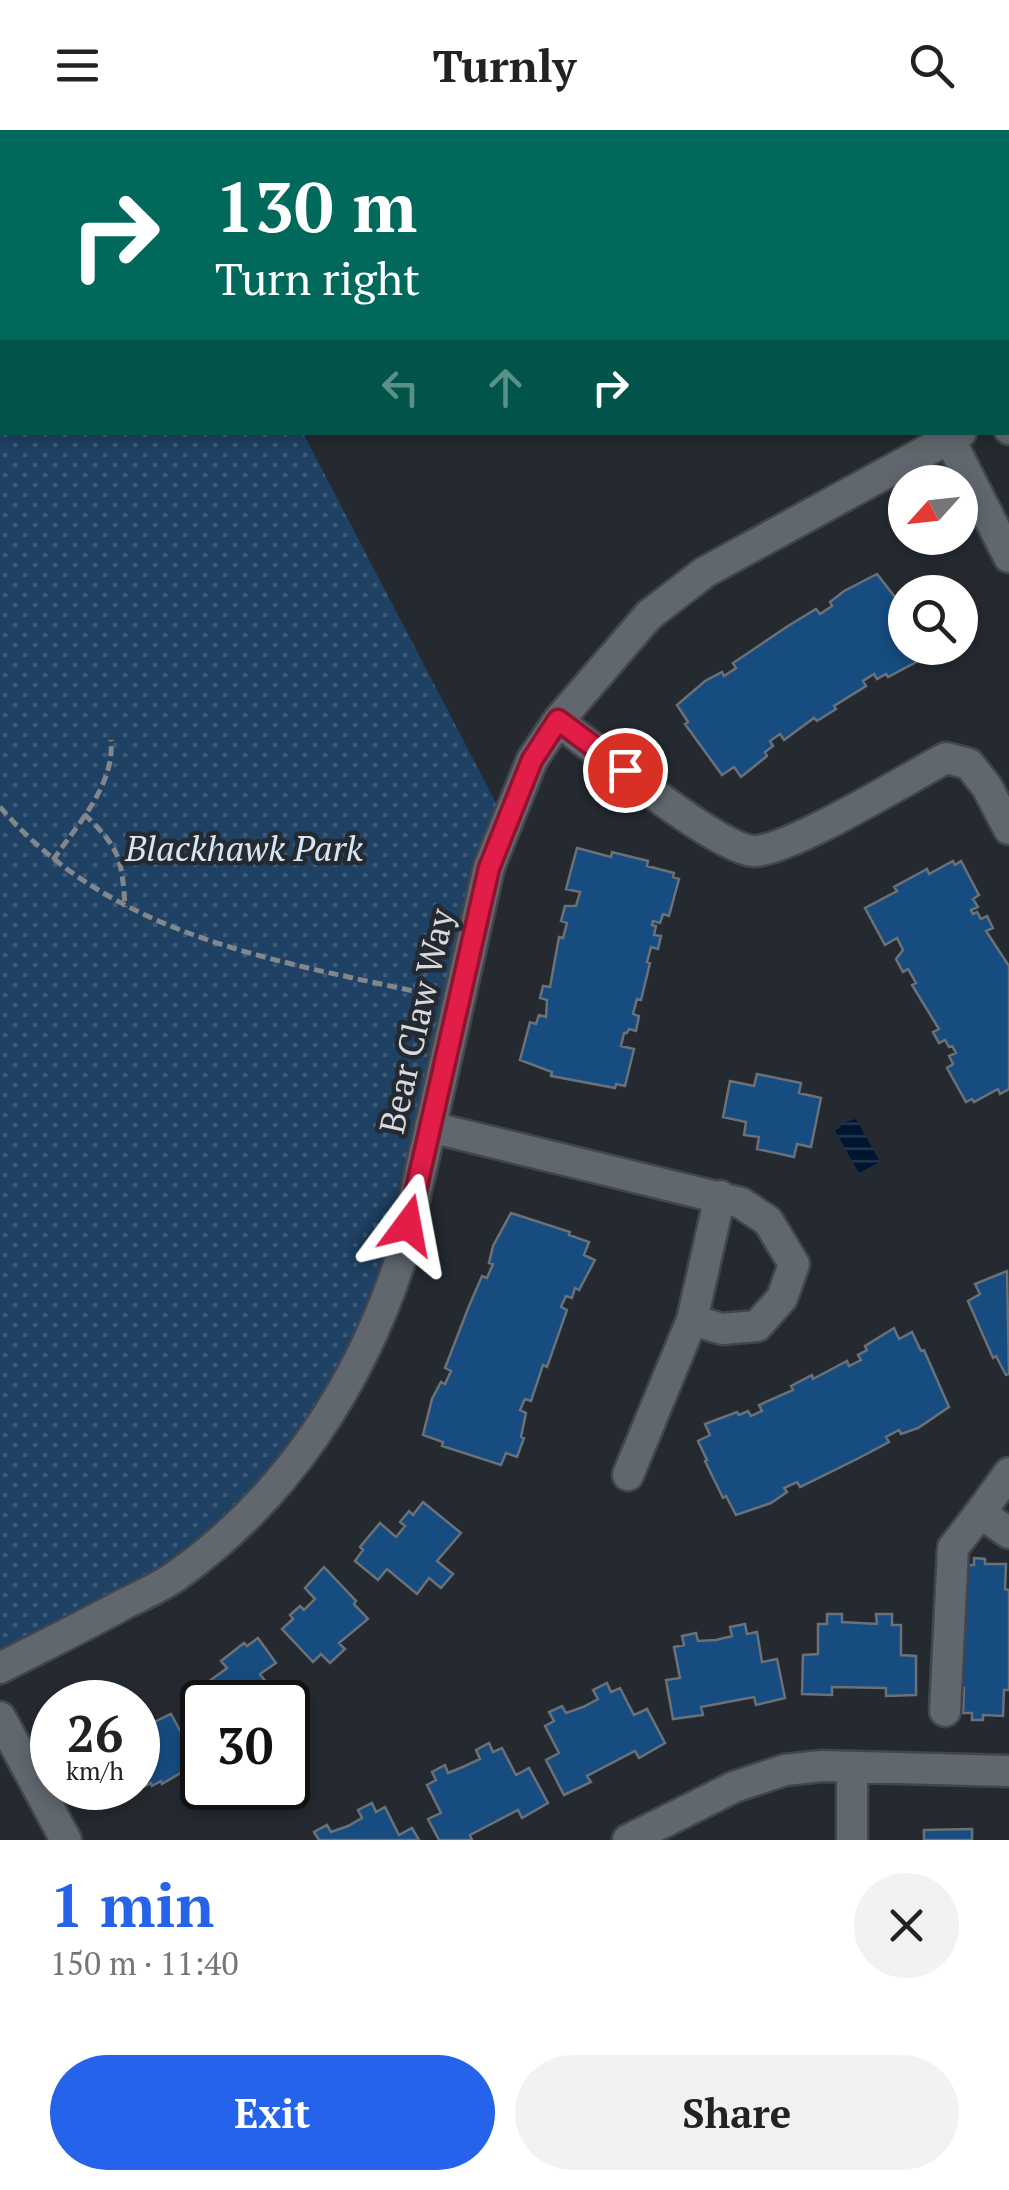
<!DOCTYPE html>
<html lang="en">
<head>
<meta charset="utf-8">
<style>
	body { margin:0; font-family:"PT Serif",serif; background:#f2f2f2; color:#222; height:100vh; display:flex; flex-direction:column; font-size:38px; white-space:nowrap }
	* { box-sizing:border-box; margin:0 }
	p { font-size:32px; color:#767676 }
	.icon { flex:none; width:55px; height:55px; fill:none; stroke:currentColor; stroke-width:2; stroke-linecap:round; stroke-linejoin:round }
	.map { position:relative; height:1710px; overflow:hidden }
	.details { display:flex; flex-direction:column; background:#fff; flex:1 }
	.details>* { flex:none }
	.top-card { position:absolute; left:0px; top:0px; width:1010px; height:305px; box-shadow:0 5px 15px #0003; background:#00695c; color:#fff; overflow:hidden }
	.needle { width:65px; rotate:243deg }
	.controls { position:absolute; left:888px; top:335px; display:grid; gap:20px }
	.controls a { display:grid; place-items:center; width:90px; height:90px; border-radius:50%; background:#fff; box-shadow:0 5px 15px #0003; font-size:50px }
	.speed { position:absolute; left:30px; top:1550px; display:flex; gap:20px; font-size:50px; font-weight:700; text-align:center }
	.speed>* { display:grid; place-content:center; width:130px; height:130px; border-radius:50%; background:#fff; box-shadow:0 5px 15px #0003; line-height:1 }
	.speed small { font-size:25px; font-weight:400 }
	.speed .limit { border:5px solid #111; border-radius:15px; background:#fff; color:#111 }
	.pin { position:absolute; display:grid; place-items:center; width:85px; height:85px; color:#fff; margin:-42px; border:5px solid #fff; border-radius:50%; box-shadow:0 2px 10px #0007 }
	.me { position:absolute; width:110px; margin:-55px; rotate:13deg; stroke-linejoin:round; filter:drop-shadow(0 0 8px #0008) }
	.turn { display:flex; align-items:center; gap:35px; height:210px; padding:0 50px; font-size:45px }
	.turn .icon { width:130px; height:130px; stroke-width:2.5 }
	.turn b { display:block; font-size:70px; line-height:85px }
	.lanes { display:flex; align-items:center; height:95px; padding:0 50px; background:#0003; justify-content:center; gap:50px; direction:ltr }
	.lanes .off { opacity:.35 }
	.round { display:grid; place-items:center; flex:none; width:105px; height:105px; border-radius:52px; background:#f2f2f2 }
	.headline { display:flex; align-items:center; justify-content:space-between; height:170px; padding:0 50px }
	h1 { font-size:60px; font-weight:700; line-height:75px; color:#2563eb }
	.primary-button { display:flex; gap:20px; margin-top:auto; padding:20px 50px }
	.primary-button a { flex:1; height:115px; border-radius:60px; background:#2563eb; color:#fff; font-size:40px; font-weight:700; line-height:115px; text-align:center }
	.primary-button a+a { background:#f2f2f2; color:#222 }
	header { display:flex; justify-content:space-between; align-items:center; height:130px; padding:0 50px; background:#fff; font-size:45px; font-weight:700 }
	.map>svg:first-child { display:block }
	.park { fill:url(#park-dots) }
	.water { fill:url(#water-rules) }
	.building { fill:#174c80; stroke:#6a7178; stroke-width:2.5 }
	.lines { fill:none; stroke-linecap:round; stroke-linejoin:round }
	.minor-casing { stroke:#42464b; stroke-width:35 }
	.path { stroke:#82878c; stroke-width:5; stroke-dasharray:10 5; stroke-linecap:butt }
	.minor { stroke:#60676e; stroke-width:30 }
	.route-casing { stroke:#92132f; stroke-width:25 }
	.route { stroke:#e11d48; stroke-width:18 }
	.labels { text-anchor:middle; dominant-baseline:central; stroke-width:9; stroke-linejoin:round; paint-order:stroke }
	.park-label { font-size:35px; font-style:italic; fill:#d7e5f5; stroke:#242a30 }
	.street-label { font-size:35px; fill:#d6dade; stroke:#242a30 }
</style>
</head>
<body>
<header><svg class="icon" aria-label="menu" viewBox="0 0 24 24"><path d="M4 6h16M4 12h16M4 18h16"/></svg>Turnly<svg class="icon" aria-label="search" viewBox="0 0 24 24"><circle cx="10" cy="10" r="6"/><path d="M15 15l6 6"/></svg></header>
<div class="map">
<svg width="1009" height="1710" viewBox="0 0 1009 1710">
	<defs>
		<pattern id="park-dots" width="8" height="8" patternUnits="userSpaceOnUse" patternTransform="scale(2.5)"><rect width="8" height="8" fill="#1f4164"/><path d="M2 2h.1M6 6h.1" fill="none" stroke="#3f5c7a" stroke-width="1.8" stroke-linecap="round"/></pattern>
		<pattern id="water-rules" width="6" height="5" patternUnits="userSpaceOnUse" patternTransform="scale(2.5)"><rect width="6" height="5" fill="#001530"/><path d="M0 2.5h6" fill="none" stroke="#24364e"/></pattern>
	</defs>
	<rect width="100%" height="100%" fill="#242a30"/>
	<path class="park" d="M0 0 114 2H2V302L303 303 507 694 384 1181 258 1378 0 1538Z"/>
	<path class="water" d="M856 989 880 1032 859 1043 835 1001 841 997 840 994Z"/>
	<path class="building" d="M877 444 905 480V518H918L911 522 918 531 888 547 886 544 877 549 874 544 863 551 866 556 834 576 836 579 817 591 814 588 784 610 780 604 770 611 773 616 765 622 767 626 741 647 734 637 722 645 685 594 688 592 677 575 705 551 722 542 724 546 736 538 733 533 788 496 816 479 820 484 832 476 830 472 844 461Z
		M577 718 611 727 612 722 648 731 647 736 674 743 673 747 679 749 669 786 663 784 660 793 653 791 652 795 656 796 654 805 661 806 658 819 651 817 647 832 650 833 641 870 637 869 633 884 639 886 636 901 629 899 627 903H624L621 916 634 919 625 956 616 954 615 958 551 946 552 942 520 930 530 892 536 894 539 885 546 887 547 870 540 868 543 856 550 857 559 807 563 808 567 793 561 791 565 776H576L580 762 566 759Z
		M953 731 955 735 961 731 979 765 973 769 978 777 971 780 973 784 977 782 981 789 987 786 993 798 986 801 1009 836V959L1000 964 998 959 974 972 972 969 966 972 947 938 953 934 949 926 956 923 952 916 949 917 945 910 939 913 933 902 939 899 912 855 916 853 908 839 903 842 896 829 903 820 897 808 885 815 865 778 897 761 894 757 927 739 929 744Z
		M757 944 801 953 799 963 821 968 811 1017 797 1014 794 1027 757 1019 759 1007 744 1005 746 992 723 987 730 951 754 956Z
		M511 1083 570 1102 569 1105 589 1112 584 1125 595 1130 579 1160 575 1158 572 1168 566 1166 561 1177 567 1180 547 1237 543 1235 531 1271 525 1269 520 1280 526 1283 521 1307 524 1308 517 1327 506 1323 501 1335 442 1316 443 1312 423 1305 432 1269 441 1252 445 1254 451 1241 445 1238 469 1176 482 1146 487 1148 493 1134 489 1133 493 1116Z
		M1007 1141 1009 1244 1006 1245 996 1226 993 1228 968 1171 980 1164 975 1154Z
		M894 1198 899 1209 912 1202 921 1221 924 1220 949 1277 918 1298 901 1304 899 1300 886 1307 889 1312 859 1328 800 1357 797 1352 784 1358 787 1362 771 1373 736 1385 726 1366 723 1368 705 1331 707 1330 698 1311 710 1305 705 1294 737 1282 739 1285 748 1281 751 1286 762 1281 759 1275 793 1260 791 1256 812 1245 813 1249 847 1231 849 1236 861 1230 858 1225 867 1220 865 1216Z
		M423 1372 461 1403 437 1431 453 1444 441 1458 429 1448 417 1464 387 1439 378 1450 355 1431 363 1420 360 1417 380 1393 396 1407 405 1396 400 1392 409 1381 413 1385Z
		M974 1428 985 1429V1434H1006L1005 1459 1009 1460V1560H1004L1003 1586 983 1585V1590H972V1583H963L964 1558H959L967 1435H974Z
		M324 1437 356 1471 354 1474 368 1489 339 1513 345 1519 330 1533 321 1524 313 1532 282 1499 293 1489 290 1485 300 1476 304 1480 315 1469 305 1458Z
		M827 1484H842V1492L877 1494 876 1484H892V1495H901V1525L916 1526V1565L886 1566V1558L832 1557V1565L802 1564 803 1525 818 1524V1494H827Z
		M745 1494 747 1504 757 1502 762 1532 777 1529 785 1568 756 1575 754 1567 701 1577 703 1585 673 1589 666 1550 680 1548 674 1517 684 1515 682 1506 696 1503 698 1511 716 1510 732 1506 730 1497Z
		M258 1508 276 1533 260 1544 277 1567 274 1572H202V1589L189 1566 227 1538 221 1531 244 1513 247 1516Z
		M607 1553 611 1562 620 1558 634 1585 647 1579 665 1613 639 1628 635 1621 587 1646 591 1652 564 1665 546 1630 559 1623 545 1596 554 1591 549 1582 562 1576 566 1583 583 1577 598 1569 593 1560Z
		M171 1584 188 1615 185 1616 194 1635 162 1654 161 1651 152 1656 151 1653 130 1663 128 1658H138V1600Z
		M489 1613 493 1622 502 1618 516 1645 529 1638 548 1673 522 1688 518 1680 470 1705 472 1710H439L428 1689 441 1683 427 1655 436 1650 432 1642 445 1635 448 1643 465 1636 480 1629 476 1620Z
		M372 1673 376 1682 385 1677 399 1705 412 1698 419 1710H319L314 1702 327 1695 331 1702 348 1696 362 1688 358 1680Z
		M972 1699V1710H924V1700Z"/>
	<g class="lines">
		<g class="minor-casing">
			<path id="minor" d="M788 0 789 2
				M843 0 844 2
				M1008 296 1009 299
				M946 302 1009 427
				M558 591C593 617 718 720 754 721 790 721 908 648 946 628L969 634 987 657 1009 699
				M430 997 741 1073 768 1091 794 1134 782 1168 757 1196 722 1199 692 1190 628 1345
				M692 1190 720 1066
				M1009 1343 980 1383 1009 1403
				M0 1538C41 1517 82 1497 122 1475 140 1466 160 1457 176 1446 286 1368 360 1255 401 1128L489 737 532 630 558 591 649 485 705 442 961 302
				M945 1581 953 1418 980 1383
				M0 1587 66 1710
				M628 1710 734 1657 785 1640 822 1636 1009 1641
				M852 1710V1638"/>
		</g>
		<path class="path" d="M0 677C112 807 273 830 432 865
			M84 684C120 718 122 729 125 777
			M53 730C77 695 115 655 111 610"/>
		<use href="#minor" class="minor"/>
	</g>
	<g class="lines">
		<g class="route-casing">
			<path id="route" d="M408 1095 489 738 532 630 558 590 625 640"/>
		</g>
		<use href="#route" class="route"/>
	</g>
	<g class="labels">
		<g class="park-label">
			<text x="244" y="718">Blackhawk Park</text>
		</g>
		<g class="street-label">
			<text transform="translate(416 891) rotate(-77)">Bear Claw Way</text>
		</g>
	</g>
</svg>
<div class="controls">
<a><svg class="needle" viewBox="-14 -14 28 28"><path d="M0-13l5 13h-10z" fill="#e53935"/><path d="M0 13l5-13h-10z" fill="#767676"/></svg></a>
<a><svg class="icon" aria-label="search" viewBox="0 0 24 24"><circle cx="10" cy="10" r="6"/><path d="M15 15l6 6"/></svg></a>
</div>
<div class="speed"><div>26<small>km/h</small></div><div class="limit">30</div></div>
<div class="pin" style="left:625px;top:640px;background:#d93025"><svg class="icon" aria-label="arrive" viewBox="0 0 24 24"><path d="M6 21V4h12l-3 4 3 4H6"/></svg></div>
<svg class="me" style="left:408px;top:1095px" viewBox="-20 -20 40 40"><path d="M0-17L14 15 0 8-14 15z" fill="#e11d48" stroke="#fff" stroke-width="4"/></svg>
<div class="top-card">
<div class="turn"><svg class="icon" aria-label="right" viewBox="0 0 24 24"><path d="M7 20v-9h11M14 6l5 5-5 5"/></svg><div><b>130 m</b>Turn right</div></div>
<div class="lanes"><svg class="icon off" aria-label="left" viewBox="0 0 24 24"><path d="M17 20v-9H6M10 6l-5 5 5 5"/></svg><svg class="icon off" aria-label="ahead" viewBox="0 0 24 24"><path d="M12 20V5M6 11l6-6 6 6"/></svg><svg class="icon" aria-label="right" viewBox="0 0 24 24"><path d="M7 20v-9h11M14 6l5 5-5 5"/></svg></div>
</div>
</div>
<section class="details">
<div class="headline"><div><h1>1 min</h1><p>150 m · 11:40</p></div><a class="round"><svg class="icon" aria-label="close" viewBox="0 0 24 24"><path d="M6 6l12 12M18 6L6 18"/></svg></a></div>
<div class="primary-button"><a>Exit</a><a>Share</a></div>
</section>
</body>
</html>
